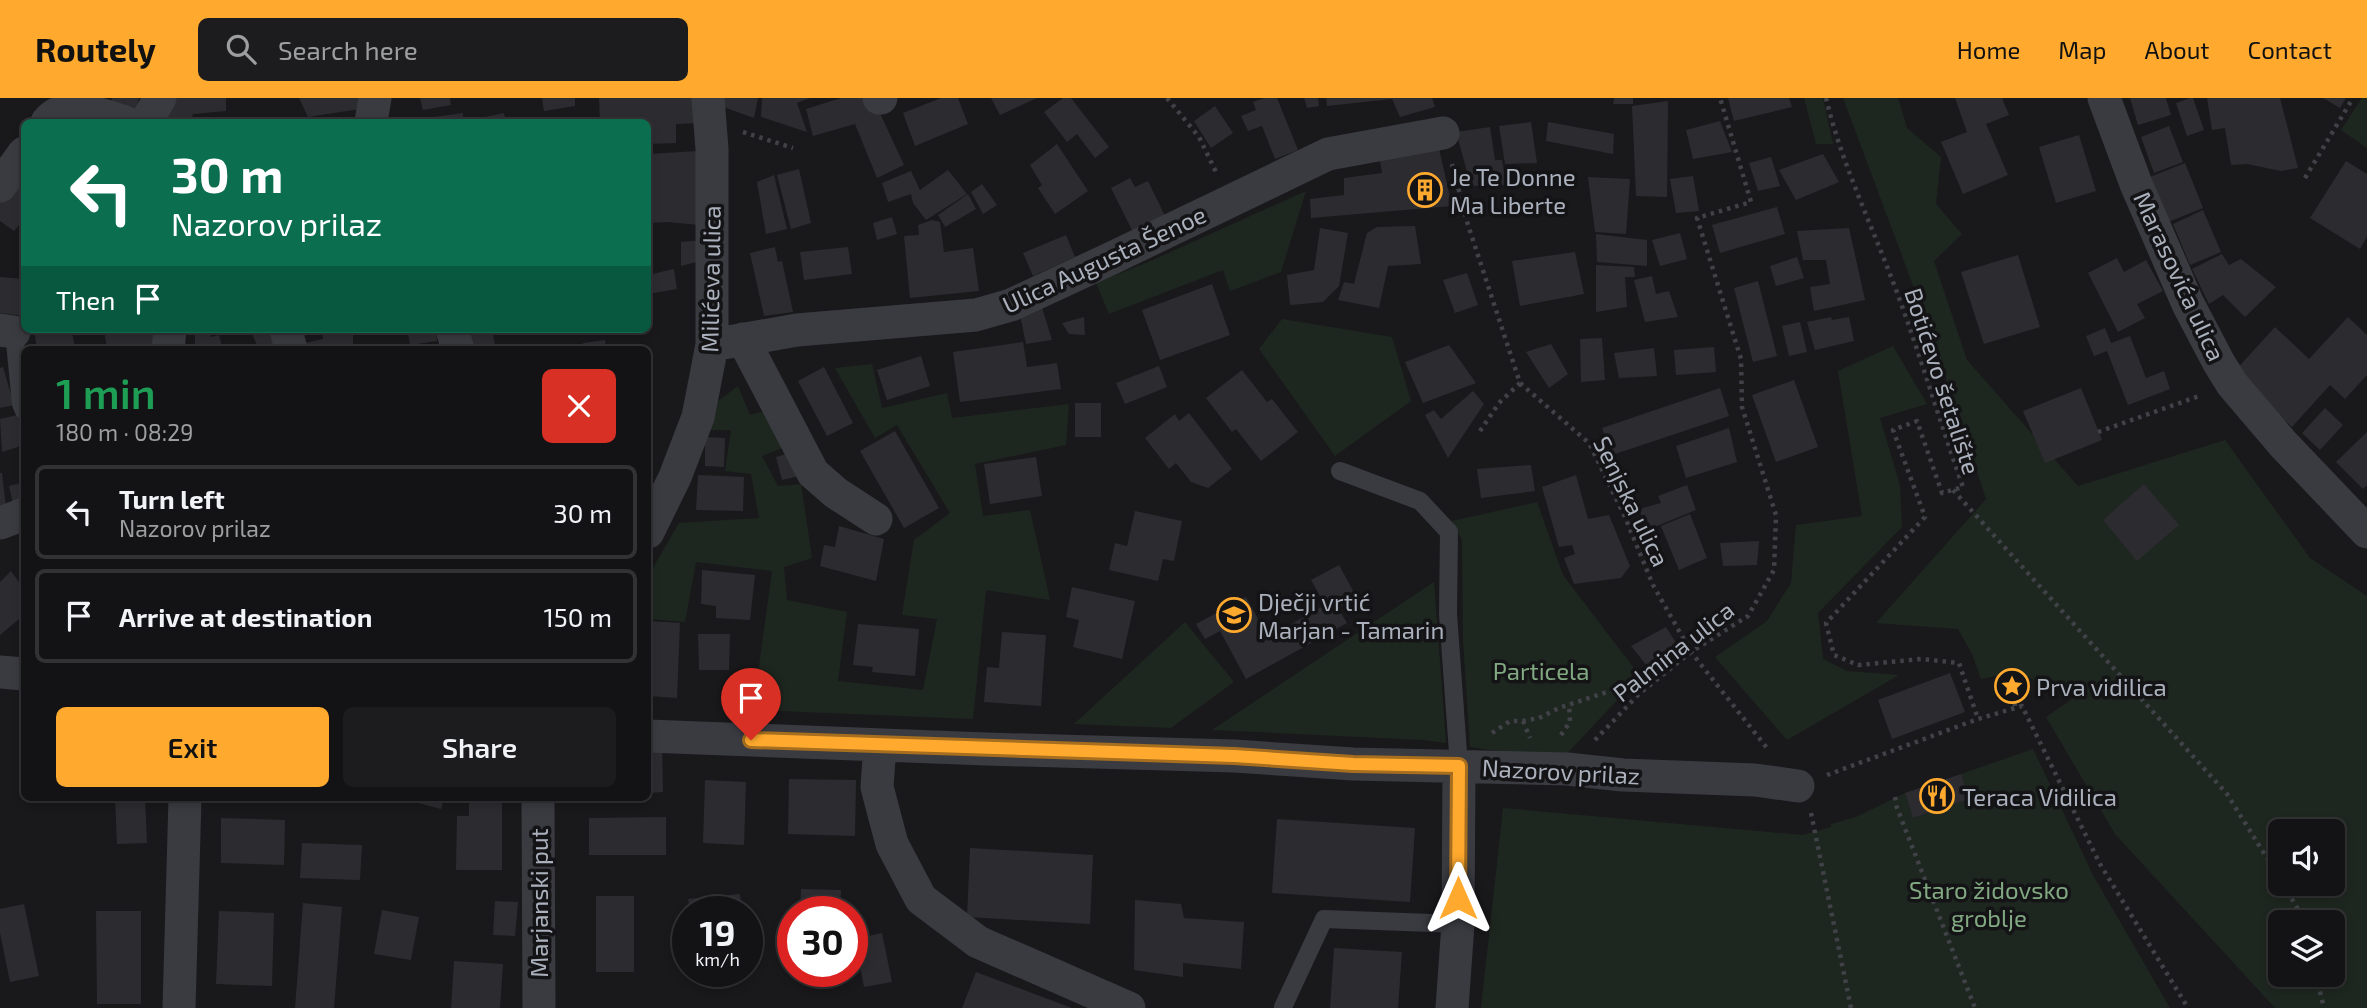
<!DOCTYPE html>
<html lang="en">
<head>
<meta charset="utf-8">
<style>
	body { margin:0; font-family:"Exo 2",sans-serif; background:#1c1c1e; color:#f1f3f6; height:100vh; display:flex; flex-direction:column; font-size:26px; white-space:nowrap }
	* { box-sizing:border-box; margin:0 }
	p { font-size:23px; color:#9d9ea0 }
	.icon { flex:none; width:38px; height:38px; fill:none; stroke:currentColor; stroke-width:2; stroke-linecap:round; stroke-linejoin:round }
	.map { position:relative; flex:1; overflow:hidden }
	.sheet { position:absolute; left:21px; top:248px; width:630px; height:455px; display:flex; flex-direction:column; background:#131315; border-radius:10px; box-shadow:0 4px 10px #0003,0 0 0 2px #323234 }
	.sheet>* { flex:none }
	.banner { position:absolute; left:21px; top:21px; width:630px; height:214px; border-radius:10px; box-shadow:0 4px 10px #0003,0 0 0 2px #323234; background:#0b6e4f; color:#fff; overflow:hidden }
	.tools { position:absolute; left:2268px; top:721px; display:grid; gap:14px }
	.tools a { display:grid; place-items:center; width:77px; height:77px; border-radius:10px; background:#131315; box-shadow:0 4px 10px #0003,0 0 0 2px #323234; font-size:35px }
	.speed { position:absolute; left:672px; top:798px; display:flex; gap:14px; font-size:35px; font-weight:700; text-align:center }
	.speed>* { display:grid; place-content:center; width:91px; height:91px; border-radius:50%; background:#131315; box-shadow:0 4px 10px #0003,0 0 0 2px #323234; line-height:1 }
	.speed small { font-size:18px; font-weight:400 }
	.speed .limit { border:10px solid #d22; background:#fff; color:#111 }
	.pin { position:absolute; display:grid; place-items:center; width:60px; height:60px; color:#fff; margin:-72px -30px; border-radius:50% 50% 50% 0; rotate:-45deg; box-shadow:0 0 7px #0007 }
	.pin .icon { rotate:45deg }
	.me { position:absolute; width:77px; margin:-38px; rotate:0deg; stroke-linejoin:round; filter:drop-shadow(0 0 5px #0008) }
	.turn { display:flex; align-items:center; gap:24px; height:147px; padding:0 35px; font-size:32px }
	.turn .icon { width:91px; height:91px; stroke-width:2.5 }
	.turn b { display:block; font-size:49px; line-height:60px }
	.then { display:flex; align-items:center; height:66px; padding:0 35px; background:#0003; gap:14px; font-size:26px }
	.round { display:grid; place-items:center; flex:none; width:74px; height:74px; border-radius:10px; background:#1c1c1e }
	.summary { display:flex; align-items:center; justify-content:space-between; height:119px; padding:0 35px }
	h1 { font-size:42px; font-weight:600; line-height:52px; color:#1e9e55 }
	.action { display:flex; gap:14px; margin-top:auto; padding:14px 35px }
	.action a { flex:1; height:80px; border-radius:10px; background:#ffaa2e; color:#111; font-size:28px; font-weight:600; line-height:80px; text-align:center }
	.action a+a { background:#1c1c1e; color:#f1f3f6 }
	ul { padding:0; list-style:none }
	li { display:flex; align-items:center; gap:21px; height:94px; margin:0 14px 10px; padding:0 21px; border:4px solid #323234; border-radius:10px }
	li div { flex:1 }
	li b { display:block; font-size:26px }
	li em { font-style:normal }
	header { display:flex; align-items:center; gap:42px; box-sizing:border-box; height:98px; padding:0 35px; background:#ffaa2e; color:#111 }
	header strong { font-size:33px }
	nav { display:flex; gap:38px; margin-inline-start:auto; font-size:24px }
	.search { width:490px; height:63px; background:#1c1c1e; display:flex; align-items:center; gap:18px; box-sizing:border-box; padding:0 24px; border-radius:10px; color:#9d9ea0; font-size:26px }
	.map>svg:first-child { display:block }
	.green { fill:#1e271f; fill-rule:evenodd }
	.building { fill:#2c2c30 }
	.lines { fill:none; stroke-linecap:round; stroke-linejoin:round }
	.path { stroke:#404248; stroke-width:4.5; stroke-dasharray:3.5 5; stroke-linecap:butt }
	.lane { stroke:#3a3b41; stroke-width:18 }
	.street { stroke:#3a3b41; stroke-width:33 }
	.route-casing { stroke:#a66e1e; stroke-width:18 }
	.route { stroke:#ffaa2e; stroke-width:12 }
	.labels { text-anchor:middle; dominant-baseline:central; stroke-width:7; stroke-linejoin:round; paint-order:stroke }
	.poi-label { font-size:24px; fill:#abb1bc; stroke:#141417; text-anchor:start }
	.street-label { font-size:24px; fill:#abb1bc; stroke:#141417 }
	.park-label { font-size:24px; fill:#81a880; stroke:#141417 }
</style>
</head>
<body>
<header>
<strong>Routely</strong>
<div class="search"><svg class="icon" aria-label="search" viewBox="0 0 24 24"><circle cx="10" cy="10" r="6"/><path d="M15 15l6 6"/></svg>Search here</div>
<nav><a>Home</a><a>Map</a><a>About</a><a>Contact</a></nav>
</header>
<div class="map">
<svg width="2367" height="910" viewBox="0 0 2367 910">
	<rect width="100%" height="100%" fill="#19191c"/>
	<path class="green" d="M1804 0H1823L1833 46H1816Z
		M1843 0H1898L1907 30 1941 59 1936 106 1962 136 1934 163 1967 262 2078 388 2225 342 2310 460 2367 498V910H2275L2115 736 2046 619 2075 599 2016 574 1981 581 1972 556 1958 531 1876 525 1986 401 1936 249ZM2280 733H2333V786H2280ZM2280 824H2333V877H2280Z
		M2362 0H2367V50L2341 32Z
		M1306 93 1281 174 1230 193 1223 172 1109 216 1096 185 1153 162Z
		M1282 221 1392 239 1411 303 1335 358 1259 251Z
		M1893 248 1927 306 1880 320 1900 387 1902 429 1818 515 1823 561 1847 573 1899 577 1787 642 1715 559 1767 523 1791 485 1796 427 1862 418 1838 273Z
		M872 266 882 310 947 295 952 320 1069 306 1066 347 975 366 983 418 1030 412 1050 502 986 492 973 621 753 612 772 473 696 464 685 524 648 521V478L679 425 759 420 751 376 725 373 731 332H710L718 303 738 288 750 317 771 311 790 347 762 358 778 388 801 386 812 460 784 469 787 502 847 514 838 583 923 592 937 521 902 517 914 442 950 415 897 327 875 340 835 270Z
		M1537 404 1563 477 1640 578 1561 662 1470 649 1463 542 1462 442 1452 423Z
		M1434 484 1446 645 1423 642 1212 632Z
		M1185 524 1234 584 1171 630 1074 626Z
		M2033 651 2093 777 2170 910H1481L1503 710 1803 737 1831 729V726L1856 719 1905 695 1913 720 1969 701 1961 676Z"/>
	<path class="building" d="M112 0H139L134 19 109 14Z
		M166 0H226V13L193 16 192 20 159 23Z
		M299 0H362L360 11 308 19Z
		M420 0H450L451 7 423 12Z
		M542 0H575V8L544 13Z
		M599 0H697V25L676 26V45L648 46V24H600Z
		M712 0H758L754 20 712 5Z
		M762 0H810L797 5 807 34 761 19Z
		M841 0H873L904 67 877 80 855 26 813 38 806 11Z
		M941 0H958L968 26 915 48 903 15Z
		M991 0H1037L1000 17Z
		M1063 0H1071L1109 49 1095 60 1077 36 1067 44 1044 14Z
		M1264 0H1277L1298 52 1275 61 1262 28 1248 33 1241 18 1256 12 1253 4Z
		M1304 0H1318L1319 8 1307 10Z
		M1326 0H1432L1435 9 1400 19 1392 1 1327 8Z
		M1614 0H1633V6H1613Z
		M1728 0H1789L1792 9 1734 23Z
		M1955 0H2002L2009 17 1986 26 2008 77 1963 96 1941 44 1967 34Z
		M2130 0H2166L2171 17 2138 27Z
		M2190 0H2193L2204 32 2187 38 2176 5Z
		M2207 0H2280L2298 70 2281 73 2247 66 2231 67 2225 30 2212 32Z
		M2323 0H2346L2340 10Z
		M1668 3 1667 99 1636 98 1632 8Z
		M1215 8 1233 35 1211 50 1194 23Z
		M463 15V24H385V22L426 20Z
		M504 15 506 24H466V23Z
		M1720 23 1732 54 1693 61 1686 32Z
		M1531 24 1537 65 1505 66 1499 28Z
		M1548 24 1614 36 1613 56 1546 43Z
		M2169 28 2183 64 2154 75 2141 39Z
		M1490 29 1495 62H1502L1507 87 1471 88 1456 34Z
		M2079 37 2096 93 2056 105 2039 49Z
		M1057 46 1088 93 1055 116 1038 90 1042 87 1030 67Z
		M1438 46 1452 108 1311 120 1310 101 1344 97V80L1382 75 1380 62Z
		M698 53 699 127 668 124 648 125V56Z
		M1823 56 1839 84 1796 102 1779 72Z
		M1771 59 1780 88 1758 93 1749 65Z
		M2346 63 2367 76V139L2360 151 2310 120Z
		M2185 65 2203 110 2168 124 2150 79Z
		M799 71 811 125 791 131 777 77Z
		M24 72V121L14 133 0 123V102Z
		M948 72 967 96 926 122 913 105 911 96 888 104 882 85 911 73 920 92Z
		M774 77 787 131 766 136 757 84Z
		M1693 78 1699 113 1676 115 1670 81Z
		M1588 79 1630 81 1626 136 1595 134Z
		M1130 80 1135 89 1148 83 1166 120 1134 136 1111 90Z
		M982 86 997 107 983 116 971 94Z
		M968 96 976 111 945 129 938 117Z
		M1777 109 1785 136 1720 155 1712 127Z
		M2203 112 2221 154 2190 167 2173 126Z
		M892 119 897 136 877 142 873 125Z
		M932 122 940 124 944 154 973 150 979 193 910 200 904 138 919 137 918 127Z
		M1415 128 1421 166 1388 168 1379 210 1338 202 1344 184 1354 186 1367 135 1377 129Z
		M1320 130 1348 135 1339 188 1323 204 1290 207 1287 177 1314 172Z
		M1849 130 1865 202 1814 213 1810 189 1830 186 1826 162H1803L1797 133Z
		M1680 135 1687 161 1660 168 1652 142Z
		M1596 136 1647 142V168L1597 164Z
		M1066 137 1075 159 1033 178 1023 155Z
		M703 142 704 162 681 168V144Z
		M775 149 778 164 782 163 793 214 764 218 750 155Z
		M848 149 852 176 804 182 800 154Z
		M1575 154 1584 196 1520 208 1512 163Z
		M2222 156 2229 167 2241 161 2276 189 2245 219 2223 197 2209 206 2192 171Z
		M2018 157 2040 229 1984 246 1961 174Z
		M1797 159 1804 180 1776 188 1770 168Z
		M2117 160 2124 174 2146 162 2163 193 2137 206 2145 220 2118 234 2088 175Z
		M1596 167 1634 169 1635 179H1625L1627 209 1596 214Z
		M674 171 677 191 648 196V177Z
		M1467 175 1478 207 1455 215 1443 182Z
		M1652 178 1656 196 1669 193 1678 219 1645 224 1634 182Z
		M0 179 24 181V218L0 215Z
		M1758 183 1777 258 1753 264 1734 190Z
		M1212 186 1230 237 1160 262 1142 212Z
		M1040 203 1052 242 1026 246 1019 212Z
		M1084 219 1085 237 1069 236 1062 225Z
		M1831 219 1832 222 1849 219 1854 243 1815 252 1807 224Z
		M2348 219 2367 237V277L2345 301 2330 287 2292 329 2233 275 2275 229 2309 261Z
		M1800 224 1807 254 1789 258 1782 228Z
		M2105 230 2111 245 2130 238 2146 280 2164 273 2170 291 2128 307 2107 253 2094 258 2086 238Z
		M34 231H71L76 252H37Z
		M104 231H161V252H107Z
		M195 231H209L211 239 219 237 223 252H195Z
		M250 231H282L288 247 274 252H259Z
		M289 231H353V252H295V247L323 241V232L292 240Z
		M407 231H436L437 243 410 247Z
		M458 231H492L496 252H463Z
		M1602 240 1605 282 1581 284 1580 241Z
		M605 242 606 252H566L584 248 583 245Z
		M1023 244 1027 269 1057 265 1061 291 960 304 953 254Z
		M1551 246 1568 276 1549 290 1526 254Z
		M1449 247 1476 285 1423 305 1405 264Z
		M1714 249 1716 274 1676 277 1674 252Z
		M1654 250 1657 278 1619 280 1614 255Z
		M921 258 930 288 887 302 877 272Z
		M1159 268 1167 289 1125 306 1116 285Z
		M3 269 14 307 0 310V270Z
		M824 269 853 325 827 338 798 283Z
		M1242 272 1267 304 1272 301 1298 334 1261 363 1236 331 1232 334 1206 300Z
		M1794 282 1818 349 1776 364 1752 297Z
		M1720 290 1729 318 1612 357 1602 330Z
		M2081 290 2102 342 2045 365 2023 313Z
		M1473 293 1484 306 1448 360 1425 317 1434 312 1441 321Z
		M1075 305H1101V339H1075Z
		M2325 310 2343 327 2320 352 2302 335Z
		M1189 315 1232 371 1208 390 1191 384 1176 365 1169 371 1145 340 1175 316 1179 323Z
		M17 317 24 331V347L2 354 0 321Z
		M1729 330 1737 364 1686 380 1676 348Z
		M895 333 939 410 904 430 860 353Z
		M2367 334V387L2363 391 2336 364Z
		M705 339 725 340 724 369 705 368Z
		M793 354 800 378 782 382 776 359Z
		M1036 359 1042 398 990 406 984 366Z
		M1531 367 1535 393 1481 400 1477 371Z
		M0 375H2L6 409 0 410Z
		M698 377 744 379 743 413 696 412Z
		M1576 377 1588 421 1609 417 1630 468 1621 480 1574 486 1564 460 1575 456 1572 447 1559 449 1542 389Z
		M24 384V407L14 410 9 388Z
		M2144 386 2179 427 2137 463 2103 422Z
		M1687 387 1696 412 1647 432 1639 411 1661 405 1658 398Z
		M1135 413 1182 423 1174 463 1163 461 1158 483 1109 472 1115 445 1127 448Z
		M1690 416 1707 460 1679 472 1661 428Z
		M839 428 884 441 876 483 820 468 824 447 835 449Z
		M1759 443 1757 467 1723 468 1720 445Z
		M1339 467 1357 500 1338 510 1347 525 1246 581 1220 533 1205 541 1196 526 1246 499 1268 539 1325 507 1311 482Z
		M702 472 755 477 750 522 716 520V508L701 506Z
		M11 473 24 491V517L0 537V484Z
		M1072 489 1135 503 1122 561 1073 549 1079 522 1066 519Z
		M648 523 680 525 677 600 648 598Z
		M858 526 919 531 915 578 872 574 873 569 853 567Z
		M1666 529 1682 554 1652 574 1631 548Z
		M1002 534 1046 537 1041 608 984 604 987 569 999 570Z
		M698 536H730L729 572H699Z
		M1950 575 1965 614 1892 641 1878 602Z
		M648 646H662L663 694 648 695Z
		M1961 676 1969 701 1913 720 1905 695Z
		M789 681 856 682 855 738 788 736Z
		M705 682 746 684 744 747 703 745Z
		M115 700H145L147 745 117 746Z
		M400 700H444L441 711Z
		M469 700H502V772H456L457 718H469Z
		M666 719V757H589V720Z
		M221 720 285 722 284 767 221 765Z
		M1277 721 1415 730 1410 804 1272 795Z
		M302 745 362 747 360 782 300 780Z
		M970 750 1093 757 1090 826 967 819Z
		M801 791 841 792 840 814H800Z
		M740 796 742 814H690L688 801Z
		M596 798H634V874H596Z
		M1135 802 1181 806 1184 820 1244 824 1241 871 1183 865V879L1134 872Z
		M495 803 518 804 515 838 493 837Z
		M303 805 342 809 334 910H295Z
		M24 806 39 878 10 884 0 835V811Z
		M382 812 419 819 411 862 374 856Z
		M96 813H141V906H97Z
		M219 813 274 815 272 888 216 886Z
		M882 835 892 884 864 889 855 841Z
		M1334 850 1402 854 1398 910H1330Z
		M454 863 503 866 500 910H451Z
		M976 874 1072 910H962Z"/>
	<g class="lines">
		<path class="path" d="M1167 0 1199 39 1216 74
			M1826 0C1840 59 1866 115 1888 171 1916 242 1937 316 1963 389L1942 395 1917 323 1893 332 1925 419 1826 525 1834 557 1858 567 1921 561 1959 565 1978 621
			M743 34 793 50
			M1452 66 1468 127 1520 285 1589 345 1625 419 1653 487 1691 554 1767 650
			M2305 80 2353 0
			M1480 333 1499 305 1520 285
			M2098 334 2202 297
			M1953 392 2227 696 2280 781
			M2012 588 2015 608
			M1523 623 1530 640
			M1492 635 1510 623H1523L1539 620 1559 610 1625 588 1644 591
			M1561 637 1570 624 1569 606
			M1595 642 1639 596 1691 554 1748 518 1774 472 1776 417 1742 309 1741 261 1697 120 1751 104 1720 0
			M1827 677 1978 621 2022 608 2100 766 2188 910
			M1895 699 1897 710 1975 910
			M1811 715 1851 910
			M2283 786 2302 818 2304 824
			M2316 877 2324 910"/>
		<path class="lane" d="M14 234 21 306 24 313
			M1340 373 1420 403 1449 434 1448 516 1459 668
			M1283 909 1324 821 1458 826"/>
		<path class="street" d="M879 0H881
			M2104 0 2136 86 2188 206 2219 265 2232 286 2284 347 2367 434
			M47 24C67 0 101 17 125 24
			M146 24 160 0
			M371 24 375 0
			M0 88 24 55
			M286 231 291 252
			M452 231 458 252
			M0 232 14 234
			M743 241 813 375 836 395 876 421
			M712 247 797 232 976 217 1011 207 1112 160 1328 56 1443 35
			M168 252 170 231
			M0 425 24 416
			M648 434 675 379 698 319 712 247V51L708 0
			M0 574 24 576
			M648 638 986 651 1234 658 1353 666 1567 671 1623 677 1755 682 1798 688
			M880 647 877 689 892 746 921 801 978 844 1129 910
			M538 700 539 910
			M179 910 185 700
			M1452 910 1458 826 1459 668"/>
	</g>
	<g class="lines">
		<g class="route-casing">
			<path id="route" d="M751 642 1234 658 1353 666 1459 668 1458 800"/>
		</g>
		<use href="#route" class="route"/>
	</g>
	<defs>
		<g id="building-ring" transform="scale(1.75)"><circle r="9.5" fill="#141417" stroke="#ffaa2e" stroke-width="1.5"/><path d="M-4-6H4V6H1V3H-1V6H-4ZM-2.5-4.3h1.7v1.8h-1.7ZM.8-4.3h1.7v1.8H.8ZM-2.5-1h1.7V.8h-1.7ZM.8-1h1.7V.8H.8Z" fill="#ffaa2e"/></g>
		<g id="school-ring" transform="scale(1.75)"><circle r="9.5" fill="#141417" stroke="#ffaa2e" stroke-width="1.5"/><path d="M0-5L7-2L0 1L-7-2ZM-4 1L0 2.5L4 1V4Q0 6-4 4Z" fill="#ffaa2e"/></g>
		<g id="sight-ring" transform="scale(1.75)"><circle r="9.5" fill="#141417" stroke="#ffaa2e" stroke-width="1.5"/><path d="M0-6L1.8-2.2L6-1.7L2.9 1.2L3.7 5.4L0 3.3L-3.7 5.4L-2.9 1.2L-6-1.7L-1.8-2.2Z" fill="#ffaa2e"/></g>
		<g id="restaurant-ring" transform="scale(1.75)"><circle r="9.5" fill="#141417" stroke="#ffaa2e" stroke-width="1.5"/><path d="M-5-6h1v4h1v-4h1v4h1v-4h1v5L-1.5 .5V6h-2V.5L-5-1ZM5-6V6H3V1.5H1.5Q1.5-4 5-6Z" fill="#ffaa2e"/></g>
	</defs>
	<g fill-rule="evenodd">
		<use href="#building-ring" x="1425" y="92"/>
		<use href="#school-ring" x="1234" y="517"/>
		<use href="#sight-ring" x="2012" y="588"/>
		<use href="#restaurant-ring" x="1937" y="698"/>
	</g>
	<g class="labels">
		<g class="poi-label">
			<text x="1450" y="78">Je Te Donne<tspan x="1450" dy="28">Ma Liberte</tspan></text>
			<text x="1258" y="503">Dječji vrtić<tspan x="1258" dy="28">Marjan - Tamarin</tspan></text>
			<text x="2036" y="588">Prva vidilica</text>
			<text x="1962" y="698">Teraca Vidilica</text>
		</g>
		<g class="street-label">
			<text transform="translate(1104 161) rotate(-25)">Ulica Augusta Šenoe</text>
			<text transform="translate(2180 178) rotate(65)">Marasovića ulica</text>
			<text transform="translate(710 181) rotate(-89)">Milićeva ulica</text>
			<text transform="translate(1943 283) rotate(72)">Botićevo šetalište</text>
			<text transform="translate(1632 403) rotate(64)">Senjska ulica</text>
			<text transform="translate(1673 553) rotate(-38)">Palmina ulica</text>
			<text transform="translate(1561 673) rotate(3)">Nazorov prilaz</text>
			<text transform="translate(538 805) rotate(-90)">Marjanski put</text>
		</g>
		<g class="park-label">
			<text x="1541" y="572">Particela</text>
			<text x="1989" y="791">Staro židovsko<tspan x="1989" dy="28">groblje</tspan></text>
		</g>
	</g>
</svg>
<div class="tools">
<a><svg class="icon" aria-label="sound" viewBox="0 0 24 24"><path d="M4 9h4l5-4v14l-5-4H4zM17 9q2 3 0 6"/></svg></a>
<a><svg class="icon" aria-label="layers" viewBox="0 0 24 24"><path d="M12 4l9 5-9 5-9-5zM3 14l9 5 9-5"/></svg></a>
</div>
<div class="speed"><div>19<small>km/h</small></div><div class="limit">30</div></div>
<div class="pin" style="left:751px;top:642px;background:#d93025"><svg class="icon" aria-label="arrive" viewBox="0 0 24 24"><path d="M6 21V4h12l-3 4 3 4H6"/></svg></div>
<svg class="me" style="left:1458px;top:800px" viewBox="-20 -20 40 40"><path d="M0-17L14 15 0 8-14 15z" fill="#ffaa2e" stroke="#fff" stroke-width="4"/></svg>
<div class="banner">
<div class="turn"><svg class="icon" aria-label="left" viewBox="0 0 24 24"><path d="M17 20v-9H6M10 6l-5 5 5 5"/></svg><div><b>30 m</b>Nazorov prilaz</div></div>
<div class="then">Then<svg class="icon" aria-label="arrive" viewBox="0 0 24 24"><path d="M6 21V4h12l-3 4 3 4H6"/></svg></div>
</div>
<section class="sheet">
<div class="summary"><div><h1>1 min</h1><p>180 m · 08:29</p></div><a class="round" style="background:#d93025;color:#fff"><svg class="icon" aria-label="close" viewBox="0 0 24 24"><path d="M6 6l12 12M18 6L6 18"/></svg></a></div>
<ul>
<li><svg class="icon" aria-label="left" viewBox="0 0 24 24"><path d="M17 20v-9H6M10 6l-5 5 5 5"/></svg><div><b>Turn left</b><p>Nazorov prilaz</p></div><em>30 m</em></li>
<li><svg class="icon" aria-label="arrive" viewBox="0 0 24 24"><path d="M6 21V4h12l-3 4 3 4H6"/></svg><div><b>Arrive at destination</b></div><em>150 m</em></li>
</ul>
<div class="action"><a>Exit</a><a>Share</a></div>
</section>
</div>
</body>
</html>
